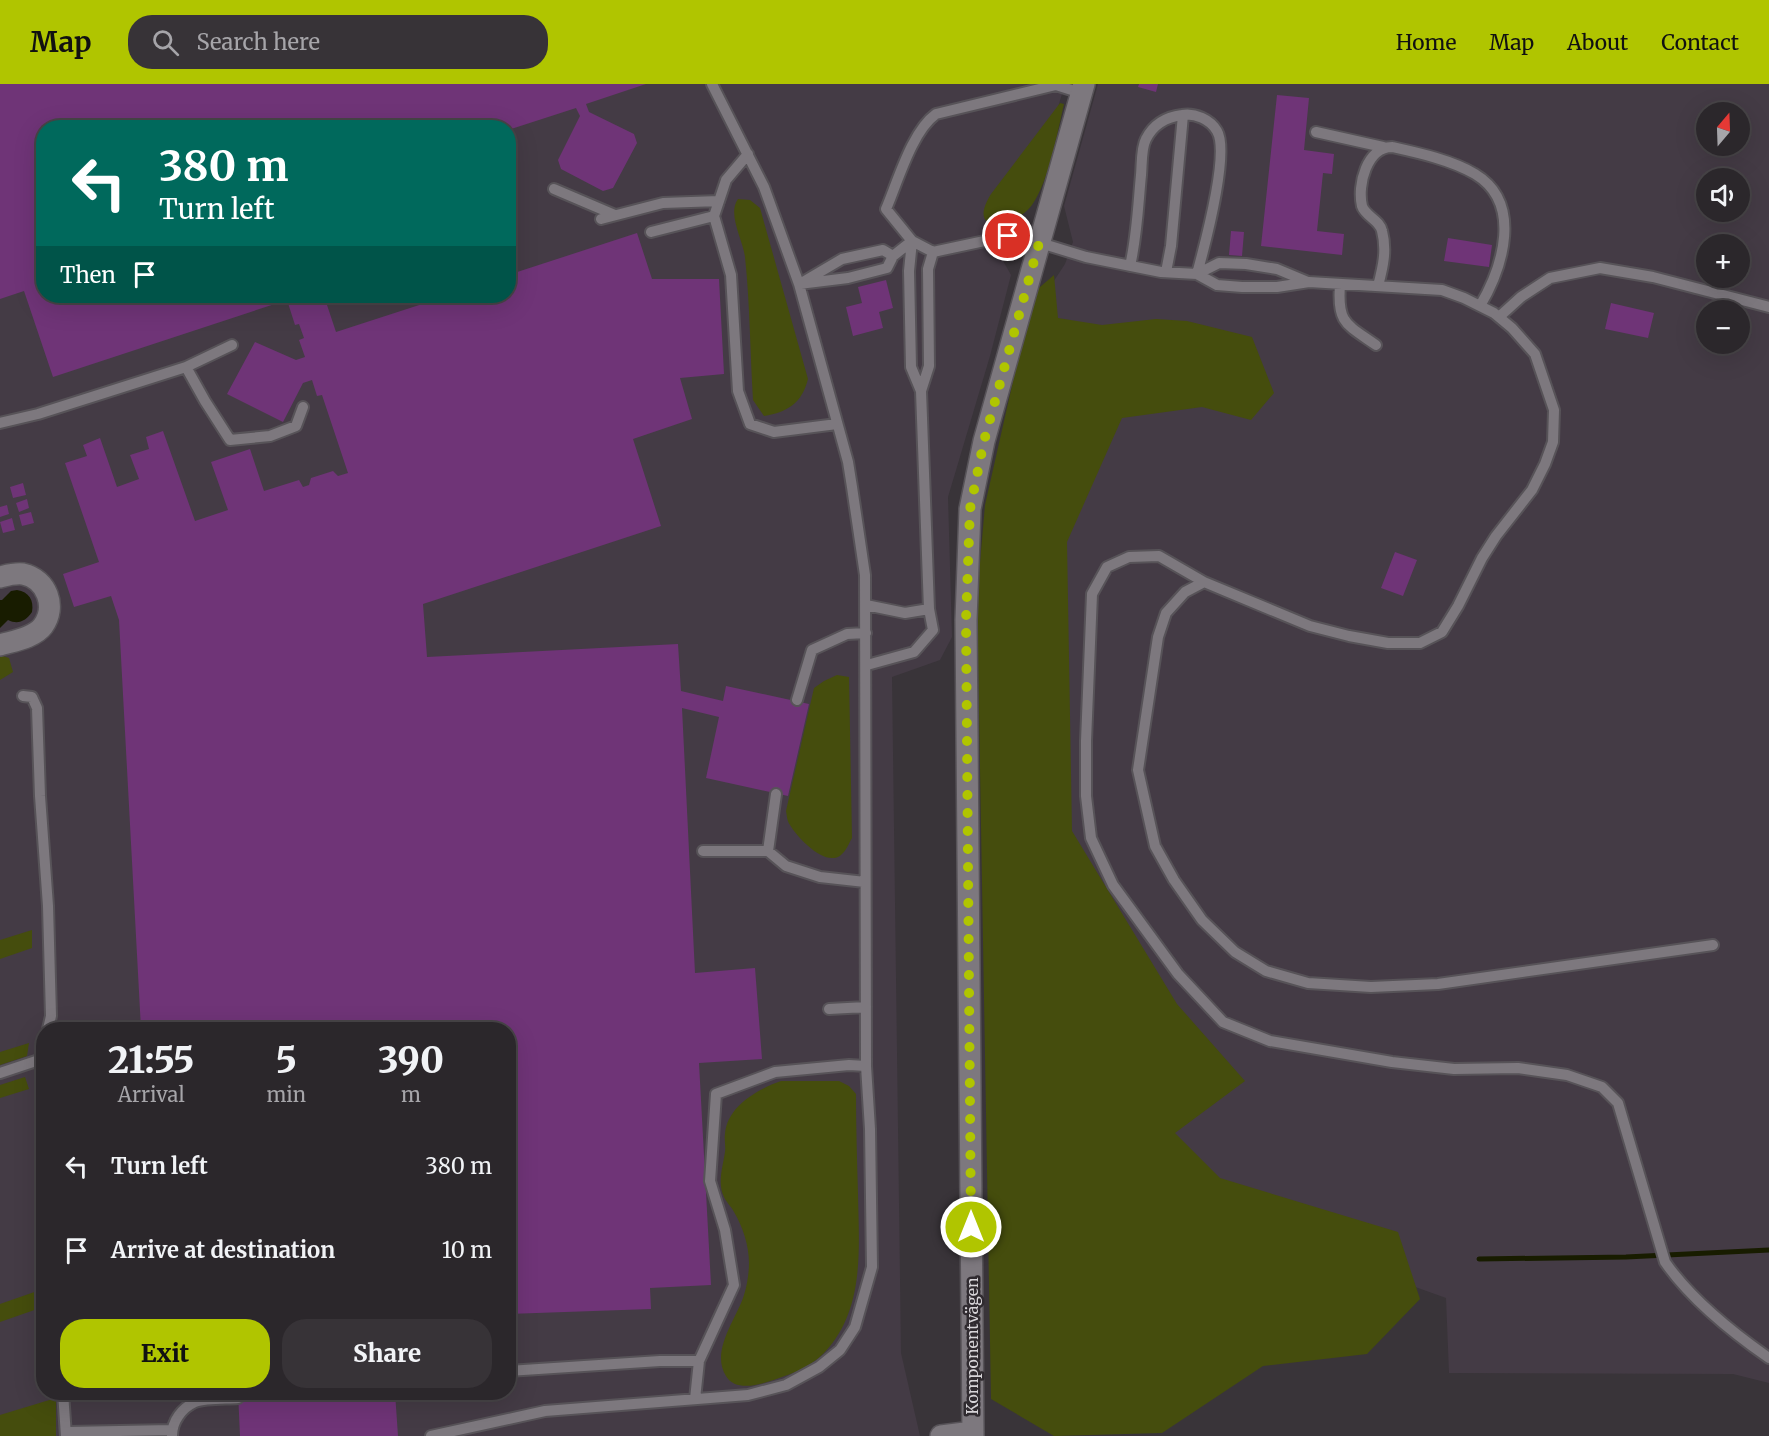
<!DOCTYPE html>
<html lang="en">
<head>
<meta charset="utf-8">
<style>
	body { margin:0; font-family:Merriweather,serif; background:#373337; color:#f1f3f6; height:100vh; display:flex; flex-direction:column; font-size:22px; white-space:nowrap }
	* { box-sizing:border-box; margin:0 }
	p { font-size:20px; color:#a6a5a9 }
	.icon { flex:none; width:33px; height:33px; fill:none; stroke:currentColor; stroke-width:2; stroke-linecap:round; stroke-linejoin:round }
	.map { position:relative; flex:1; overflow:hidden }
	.panel { position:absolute; left:36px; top:938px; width:480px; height:378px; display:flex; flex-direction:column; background:#2b272b; border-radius:24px; box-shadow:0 6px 24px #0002,0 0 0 2px #474447 }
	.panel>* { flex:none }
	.banner { position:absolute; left:36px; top:36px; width:480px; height:183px; border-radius:24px; box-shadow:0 6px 24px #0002,0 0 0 2px #474447; background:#00695c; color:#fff; overflow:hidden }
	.needle { width:39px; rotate:19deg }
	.controls { position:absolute; left:1696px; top:18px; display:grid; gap:12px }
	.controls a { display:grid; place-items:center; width:54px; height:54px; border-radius:50%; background:#2b272b; box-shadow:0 6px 24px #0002,0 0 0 2px #474447; font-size:30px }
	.pin { position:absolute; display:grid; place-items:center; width:51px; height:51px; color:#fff; margin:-26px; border:3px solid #fff; border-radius:50%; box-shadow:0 2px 6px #0007 }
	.me { position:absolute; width:66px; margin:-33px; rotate:0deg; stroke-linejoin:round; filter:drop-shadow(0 0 4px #0008) }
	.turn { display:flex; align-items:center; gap:21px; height:126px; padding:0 24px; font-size:27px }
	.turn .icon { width:78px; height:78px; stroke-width:2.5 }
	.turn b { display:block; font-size:42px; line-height:51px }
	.then { display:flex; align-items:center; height:57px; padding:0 24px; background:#0003; gap:12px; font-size:22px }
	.eta { display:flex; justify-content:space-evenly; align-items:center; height:102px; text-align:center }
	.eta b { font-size:36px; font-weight:800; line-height:42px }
	.primary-button { display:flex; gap:12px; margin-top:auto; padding:12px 24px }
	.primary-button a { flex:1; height:69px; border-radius:24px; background:#b0c500; color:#111; font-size:24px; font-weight:800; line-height:69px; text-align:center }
	.primary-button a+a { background:#373337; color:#f1f3f6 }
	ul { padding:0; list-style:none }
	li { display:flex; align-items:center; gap:18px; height:84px; padding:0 24px }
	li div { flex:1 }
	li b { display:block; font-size:22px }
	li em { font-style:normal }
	header { display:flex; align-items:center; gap:36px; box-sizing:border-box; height:84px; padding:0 30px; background:#b0c500; color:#111 }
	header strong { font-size:28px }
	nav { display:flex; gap:33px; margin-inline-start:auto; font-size:21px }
	.search { width:420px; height:54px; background:#373337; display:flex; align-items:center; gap:15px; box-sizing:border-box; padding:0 21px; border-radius:24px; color:#a6a5a9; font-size:22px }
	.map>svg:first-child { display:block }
	.built { fill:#443b45; fill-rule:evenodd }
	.green { fill:#454d0d }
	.water { fill:#181c00 }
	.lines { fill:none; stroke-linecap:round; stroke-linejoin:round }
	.stream { stroke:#181c00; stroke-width:5 }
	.building { fill:#6f3477 }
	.service-casing { stroke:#575358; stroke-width:14 }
	.minor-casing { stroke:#575358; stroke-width:24 }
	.service { stroke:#7d787e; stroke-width:10 }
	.minor { stroke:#7d787e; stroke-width:21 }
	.route { stroke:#b0c500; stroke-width:10; stroke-dasharray:0 18 }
	.labels { text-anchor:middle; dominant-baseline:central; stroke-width:5; stroke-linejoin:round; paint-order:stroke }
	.street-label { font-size:16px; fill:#d8d5d9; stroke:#2f2a2f }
</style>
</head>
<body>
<header>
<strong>Map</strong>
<div class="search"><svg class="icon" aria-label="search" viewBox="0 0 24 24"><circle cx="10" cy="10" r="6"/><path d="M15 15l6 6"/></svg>Search here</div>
<nav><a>Home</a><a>Map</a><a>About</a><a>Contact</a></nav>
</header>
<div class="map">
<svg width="1769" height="1352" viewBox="0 0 1769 1352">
	<rect width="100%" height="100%" fill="#393439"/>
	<path class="built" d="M0 0H1065L1029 119 1012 132 1002 175 1011 191 990 272 948 413 952 553 940 576 892 593 901 1269 920 1352H0ZM44 44H508V212H44ZM44 945H508V1308H44Z
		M1098 0H1769V1299L1733 1290 1449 1289 1446 1214 1268 1150 1167 1066 985 635 1046 209 1065 180 1073 158 1064 122ZM1707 28H1740V62H1707ZM1707 94H1740V128H1707ZM1707 160H1740V194H1707ZM1707 226H1740V260H1707Z"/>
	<path class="green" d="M1060 19 1064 20C1057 50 1049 97 1032 121 1014 145 965 152 991 110Z
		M738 115 750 116 760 124 808 295C802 319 788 328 764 332L753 316C750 268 750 220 745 173 743 156 727 130 738 115Z
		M1054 191 1058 234 1102 241 1156 235 1187 237 1252 253 1274 309 1251 336 1202 323 1122 334 1067 458 1072 747 1177 920 1245 997 1175 1049 1220 1094 1398 1148 1420 1215 1367 1270 1263 1282 1162 1349 1054 1352 991 1315 977 513 985 421 1033 209Z
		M0 571 9 574 13 588 0 596Z
		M837 591 849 593 852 754C848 761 844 773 834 774 819 776 797 753 790 741 787 737 787 732 786 727L814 604 824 597Z
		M32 846V864L0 875V856Z
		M29 959 27 972 0 981V968Z
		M25 993 29 1005 0 1014V1001Z
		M781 997H839L849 1002 856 1010C856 1043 857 1076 858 1110 859 1165 865 1226 824 1269 810 1284 786 1292 767 1298 754 1302 734 1306 726 1292 710 1267 737 1234 744 1211 747 1202 749 1189 749 1179 749 1162 743 1143 734 1128 731 1122 726 1118 724 1113 717 1099 723 1082 725 1068 726 1062 724 1056 725 1050 727 1022 758 1005 781 997Z
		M43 1205V1223L0 1238V1220Z
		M56 1314V1352H0V1331Z"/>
	<path class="water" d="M17 506C29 508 34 516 32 528 26 537 18 541 8 536L0 544V516H2L11 507Z"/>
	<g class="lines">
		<path class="stream" d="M1479 1175 1626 1173 1769 1166"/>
	</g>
	<path class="building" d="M0 0H646L586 20 589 28 634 50 637 59 613 104 603 107 561 85 558 76 580 32 576 24 508 46V44H44V212H324L336 248 447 212H508V191L637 149 652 195H719L724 290 680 294 692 335 633 355 661 442 423 520 427 573 678 560 681 607 723 617 726 602 809 620 788 712 706 694 719 633 682 624 695 889 755 884 762 975 699 979 711 1201 650 1204 651 1225 508 1230V945H141L119 536 111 512 74 523 63 490 99 478 65 379 87 372 83 361 100 354 117 403 139 395 130 371 149 365 146 353 163 347 195 437 228 426 211 378 250 365 264 407 299 396 303 403 309 401 311 394 333 387 338 392 348 389 322 311 317 312 312 296 303 299 283 338 227 310 255 258 296 276 305 273 299 256 304 254 299 240 295 241 287 216 53 293 24 207 0 215Z
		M1139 0H1158L1156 8 1138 3Z
		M1277 11 1309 14 1304 66 1334 70 1332 90 1323 89 1317 147 1344 150 1342 171 1261 162Z
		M1231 147 1244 148 1242 172 1229 171Z
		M1448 154 1492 161 1489 183 1444 177Z
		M886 196 893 224 879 228 883 244 853 252 846 223 862 219 858 203Z
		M1611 219 1654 229 1648 254 1605 245Z
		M23 399 26 411 13 414 10 403Z
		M27 415 29 424 19 428 16 419Z
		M7 421 9 430 0 433V423Z
		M31 428 34 439 22 442 19 431Z
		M12 434 15 446 3 449 0 438Z
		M1395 468 1417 476 1403 512 1381 504Z
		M238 1308H395L398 1352H240Z"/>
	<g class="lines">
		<g class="service-casing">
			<path id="service" d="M1081 9 1056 1 936 30C912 47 898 97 886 125L912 157 933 168 1008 152 1024 154 1086 173 1161 188 1197 190 1217 201 1242 203H1277L1309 198 1442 206 1464 214 1494 229 1512 244 1535 270 1554 326 1553 358 1545 380 1532 406 1496 452 1482 474 1458 522 1442 548 1420 559H1388L1349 552 1310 542 1204 498 1159 472 1129 473 1107 483 1092 510 1086 657V712L1091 754 1113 801 1178 890 1223 938 1270 957 1392 978 1454 985 1518 984 1567 991 1602 1003 1618 1019 1665 1178C1690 1214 1733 1249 1769 1274
				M1316 48 1383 63
				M748 70 726 96 714 132 731 191 738 307 750 340 774 348 837 340
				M554 105 615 131
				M601 135 663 119 719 117
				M651 148 714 132
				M912 157 909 187 911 283 921 307
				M1130 182C1137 152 1138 122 1141 91 1142 81 1141 64 1146 55 1153 41 1166 33 1182 31 1195 29 1210 35 1217 47 1230 69 1204 164 1197 190
				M1166 188 1171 162 1183 31
				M1197 190 1219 179 1246 180 1277 185 1308 198
				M803 198 842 175 883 166 893 172
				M799 200 848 194 887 184 893 172 912 157
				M1340 201C1337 239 1346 240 1376 261
				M1378 202C1383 183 1387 166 1382 147 1380 136 1365 132 1362 122 1357 101 1367 63 1392 63 1419 69 1451 76 1475 90 1523 119 1503 183 1480 222
				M1499 233 1521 213 1550 194 1600 184 1653 193 1769 223
				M186 283 205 317 230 356 270 352 296 342 303 323
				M0 339 38 330 186 283 232 261
				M1204 498 1185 508 1166 529 1158 553 1138 686 1155 762 1174 796 1202 836 1235 868 1266 887 1308 899 1371 903 1438 900 1713 861
				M866 521 905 529 929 525
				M867 581 914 568 933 546 929 525 921 307 929 282 928 185 933 168
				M23 612 32 613 37 624 40 712 48 822 51 932 48 945
				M797 616 812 566 847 550 866 549
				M776 710 768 767 786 782 820 793 865 798
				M703 767H768
				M829 925 866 923
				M0 989 42 975 44 969
				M508 1287 660 1277H699
				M63 1308 66 1352
				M695 1315 699 1277 734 1201 725 1146 710 1097 716 1010 775 988 849 981 866 982
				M67 1348 172 1346
				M172 1352C172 1337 182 1324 195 1318 206 1314 227 1315 238 1314
				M431 1352 545 1327 748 1311 786 1301 819 1283 840 1266 855 1243 872 1183 870 1045 866 982 865 491 852 403 848 378 799 200 764 103 712 0"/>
		</g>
		<g class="minor-casing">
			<path id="minor" d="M0 493C8 491 15 489 23 490 47 495 57 523 43 542 34 554 13 557 0 561
				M941 1352 973 1348
				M973 1352 966 536 970 425 984 357 1084 0"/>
		</g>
		<use href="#service" class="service"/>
		<use href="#minor" class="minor"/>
	</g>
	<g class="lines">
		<path class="route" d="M971 1143 966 536 970 425 984 357 1039 159 1008 152"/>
	</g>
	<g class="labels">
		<g class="street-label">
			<text transform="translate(972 1262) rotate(-90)">Komponentvägen</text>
		</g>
	</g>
</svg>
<div class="controls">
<a><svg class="needle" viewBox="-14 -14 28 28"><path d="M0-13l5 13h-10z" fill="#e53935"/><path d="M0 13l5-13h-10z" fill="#a6a5a9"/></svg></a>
<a><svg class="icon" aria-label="sound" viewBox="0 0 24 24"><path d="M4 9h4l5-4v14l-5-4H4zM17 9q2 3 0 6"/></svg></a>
<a>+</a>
<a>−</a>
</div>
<div class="pin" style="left:1008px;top:152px;background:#d93025"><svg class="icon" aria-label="arrive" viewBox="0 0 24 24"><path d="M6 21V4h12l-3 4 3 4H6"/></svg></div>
<svg class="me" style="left:971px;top:1143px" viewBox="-20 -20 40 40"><circle r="17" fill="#b0c500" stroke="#fff" stroke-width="3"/><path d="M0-11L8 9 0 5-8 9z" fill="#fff"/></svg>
<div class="banner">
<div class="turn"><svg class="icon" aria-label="left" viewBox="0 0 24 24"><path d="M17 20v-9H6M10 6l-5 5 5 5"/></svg><div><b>380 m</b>Turn left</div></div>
<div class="then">Then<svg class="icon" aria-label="arrive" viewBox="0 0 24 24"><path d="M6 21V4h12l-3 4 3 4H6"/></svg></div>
</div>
<section class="panel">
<div class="eta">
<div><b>21:55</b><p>Arrival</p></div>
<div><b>5</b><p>min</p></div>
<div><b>390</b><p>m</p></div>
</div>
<ul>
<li><svg class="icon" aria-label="left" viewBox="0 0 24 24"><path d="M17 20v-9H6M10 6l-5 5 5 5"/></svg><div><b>Turn left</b></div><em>380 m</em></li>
<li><svg class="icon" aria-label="arrive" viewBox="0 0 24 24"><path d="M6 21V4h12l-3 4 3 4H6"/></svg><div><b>Arrive at destination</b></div><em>10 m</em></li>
</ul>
<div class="primary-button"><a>Exit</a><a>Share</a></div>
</section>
</div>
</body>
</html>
